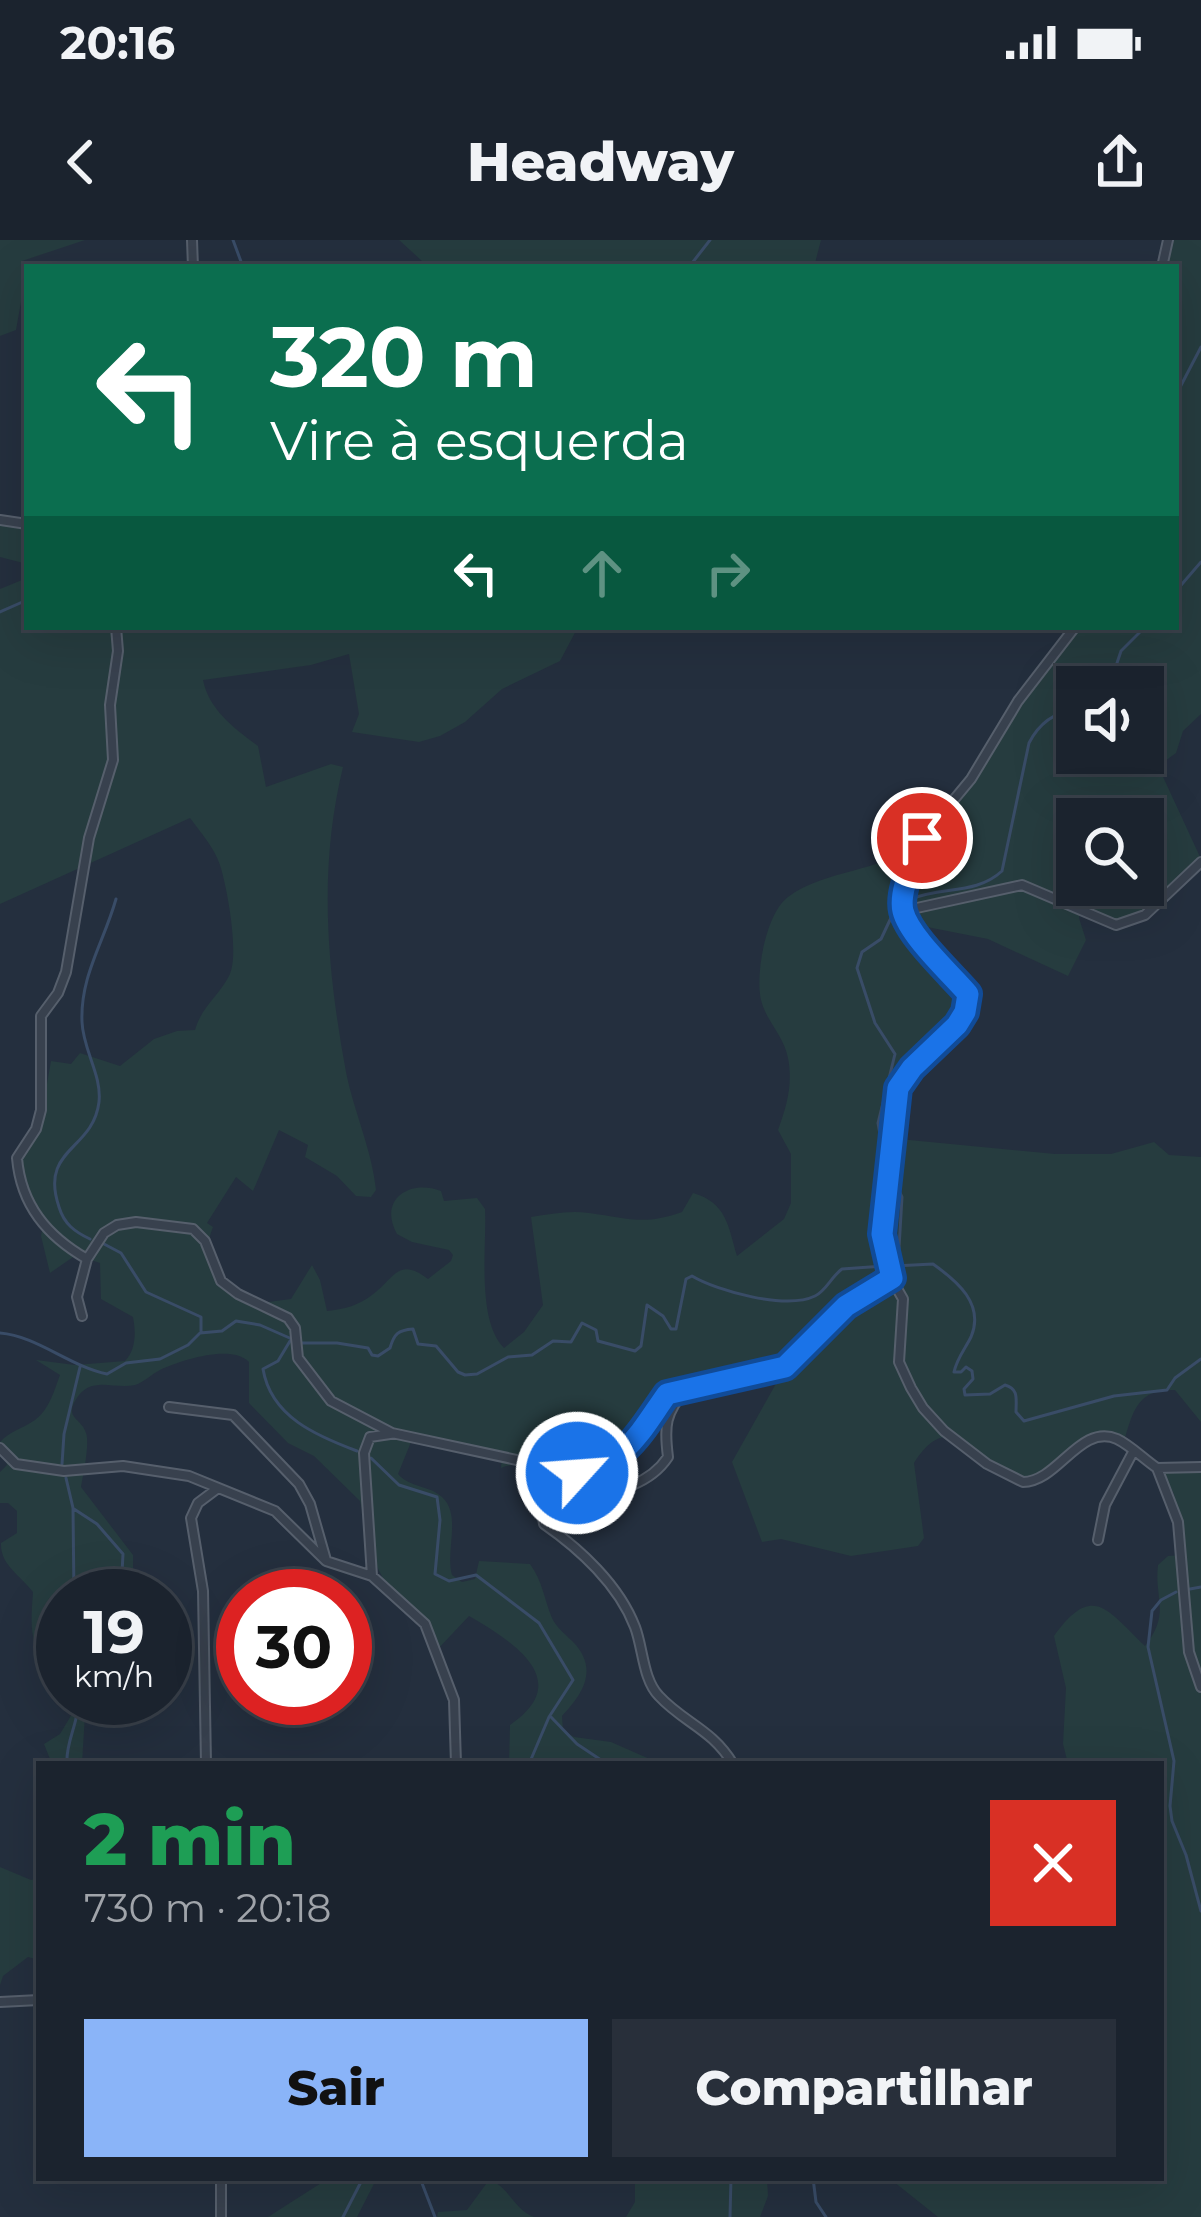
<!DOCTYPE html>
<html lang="pt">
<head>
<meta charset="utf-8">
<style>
	body { margin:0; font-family:Montserrat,sans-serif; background:#282f3a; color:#f1f3f6; height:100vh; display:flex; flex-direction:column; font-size:45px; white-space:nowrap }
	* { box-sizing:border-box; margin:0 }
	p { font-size:39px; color:#a0a4aa }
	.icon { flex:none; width:66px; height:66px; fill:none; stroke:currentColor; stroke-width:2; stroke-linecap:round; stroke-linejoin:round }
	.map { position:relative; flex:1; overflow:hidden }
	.details { position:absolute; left:36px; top:1521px; width:1128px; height:420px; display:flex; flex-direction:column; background:#1b232e; border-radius:0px; box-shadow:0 12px 48px #0002,0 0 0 3px #39404a }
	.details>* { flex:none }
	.top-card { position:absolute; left:24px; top:24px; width:1155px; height:366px; border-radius:0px; box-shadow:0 12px 48px #0002,0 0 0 3px #39404a; background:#0b6e4f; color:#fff; overflow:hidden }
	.fabs { position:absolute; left:1056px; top:426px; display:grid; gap:24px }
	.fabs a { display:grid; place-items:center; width:108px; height:108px; border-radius:0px; background:#1b232e; box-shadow:0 12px 48px #0002,0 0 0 3px #39404a; font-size:60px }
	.speed { position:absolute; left:36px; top:1329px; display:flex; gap:24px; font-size:60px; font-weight:700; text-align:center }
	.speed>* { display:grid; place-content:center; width:156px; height:156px; border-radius:50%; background:#1b232e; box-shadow:0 12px 48px #0002,0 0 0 3px #39404a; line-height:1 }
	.speed small { font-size:30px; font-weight:400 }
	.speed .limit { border:18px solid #d22; background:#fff; color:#111 }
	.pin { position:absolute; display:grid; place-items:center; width:102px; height:102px; color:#fff; margin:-51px; border:6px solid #fff; border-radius:50%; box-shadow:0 3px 12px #0007 }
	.me { position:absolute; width:132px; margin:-66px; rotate:64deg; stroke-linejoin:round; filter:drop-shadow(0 0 9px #0008) }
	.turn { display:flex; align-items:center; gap:42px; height:252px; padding:0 48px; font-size:54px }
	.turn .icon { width:156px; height:156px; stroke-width:2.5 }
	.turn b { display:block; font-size:84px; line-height:102px }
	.lanes { display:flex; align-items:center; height:114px; padding:0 48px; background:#0003; justify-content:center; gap:60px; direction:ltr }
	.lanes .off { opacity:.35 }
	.round { display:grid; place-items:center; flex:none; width:126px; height:126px; border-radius:0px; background:#282f3a }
	.overview { display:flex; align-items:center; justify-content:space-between; height:204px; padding:0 48px }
	h1 { font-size:72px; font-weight:800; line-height:90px; color:#1e9e55 }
	.button { display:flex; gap:24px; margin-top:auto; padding:24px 48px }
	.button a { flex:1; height:138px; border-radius:0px; background:#8ab4f8; color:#111; font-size:48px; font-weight:800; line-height:138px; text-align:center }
	.button a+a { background:#282f3a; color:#f1f3f6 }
	.status { display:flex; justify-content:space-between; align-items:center; height:84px; padding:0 60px; background:#1b232e; direction:ltr }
	.status svg { height:33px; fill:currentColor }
	header { display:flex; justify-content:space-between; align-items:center; height:156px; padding:0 48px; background:#1b232e; font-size:54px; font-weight:800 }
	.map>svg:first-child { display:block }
	.green { fill:#263c3f; fill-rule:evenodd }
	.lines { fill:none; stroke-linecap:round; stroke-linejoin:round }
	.stream { stroke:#394c67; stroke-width:3 }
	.street-casing { stroke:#565f6c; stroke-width:12 }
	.street { stroke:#38414e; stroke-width:8 }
	.route-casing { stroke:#114b97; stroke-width:30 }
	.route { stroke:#1a73e8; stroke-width:21 }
</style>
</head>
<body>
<div class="status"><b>20:16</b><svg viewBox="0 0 49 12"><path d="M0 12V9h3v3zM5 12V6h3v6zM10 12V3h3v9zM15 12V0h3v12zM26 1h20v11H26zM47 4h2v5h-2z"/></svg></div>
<header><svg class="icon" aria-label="back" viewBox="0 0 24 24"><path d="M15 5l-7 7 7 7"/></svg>Headway<svg class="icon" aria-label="share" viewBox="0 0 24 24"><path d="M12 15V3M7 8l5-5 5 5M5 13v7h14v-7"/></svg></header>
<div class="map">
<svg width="1201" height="1977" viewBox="0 0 1201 1977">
	<rect width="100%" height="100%" fill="#242f3e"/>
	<path class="green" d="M0 0H85L22 21 24 45 16 90 0 96Z
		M399 0H821L814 27H440L438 21H422Z
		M1166 0H1201V474L1183 491 1176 513 1158 526 1201 619 1149 668 1125 684 1081 670 1079 678 1086 700 1068 736 988 699 917 685 924 704 971 750C973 796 935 805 912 843 902 860 902 880 899 899L1055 914H1111L1154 902 1169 915 1201 917V1182L1175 1150C1140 1149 1134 1167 1125 1198 1117 1198 1104 1196 1096 1199 1070 1207 1054 1241 1022 1238 976 1233 955 1159 914 1223L924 1298 918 1306 851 1316 781 1299 762 1302 732 1222 782 1133 671 1158C647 1181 645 1215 612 1232 573 1252 532 1214 501 1228L502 1217 411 1202 398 1234C410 1248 429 1245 442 1257 462 1275 445 1311 452 1335L462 1342 475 1339 479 1321 530 1324C543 1342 544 1359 552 1378 559 1393 577 1401 583 1416 594 1439 577 1460 562 1476L563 1490 574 1497 611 1502 661 1524H509L510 1485C575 1441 514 1402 469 1376L436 1411 416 1371 386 1344 374 1321 360 1261 314 1216 288 1203 249 1163V1122C231 1104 182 1120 160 1130 152 1134 144 1142 135 1145 113 1150 90 1134 75 1161 65 1178 82 1179 86 1193 90 1203 83 1236 81 1247L133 1315V1340L126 1356H63V1447L61 1416 57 1415 49 1427C28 1403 31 1383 33 1352 20 1335 0 1325 1 1303L17 1293V1271L8 1263H0V1232L7 1225 0 1202C10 1191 22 1189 35 1180 49 1170 54 1151 60 1135L36 1120 75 1125 125 1121C136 1110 136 1092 133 1077L101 1059 100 1023 76 1015 50 1033 41 996 43 986 23 933 22 909 42 872 51 821 71 824 80 813 120 826 154 799 177 791 195 790C202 766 218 757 229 736 240 716 227 647 220 625 214 607 201 593 190 578L0 664V349L27 338V387H578L560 421 502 449 465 482 440 496 419 502 352 492 359 474 349 414 311 425 203 440C209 470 234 488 258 506L266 547 331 524 343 527C318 630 327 729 346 832 354 872 372 910 376 950L371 957 356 956 337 936 305 917 308 905 279 890 253 951 236 937 207 983 213 987C200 1019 211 1055 251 1062 264 1064 279 1060 291 1059L312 1025 320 1040 327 1071C344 1069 358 1066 372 1055 394 1039 398 1016 428 1039L451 1021 453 1015 449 1010 412 1002 397 994C378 960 409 939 441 951L444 961 477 958 485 969C487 1005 476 1080 504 1108L524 1092 543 1065 531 977C550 974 570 970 589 973 628 978 643 986 682 972L693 953C727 963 728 986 737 1016L784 979 791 963V914L778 890C787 865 793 844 788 818 784 796 766 781 761 760 755 734 766 673 788 657 826 629 879 633 915 604L1077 387H1176V27H1162ZM1077 447H1143V513H1077ZM1077 579H1143V645H1077Z
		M0 284 27 287V324L0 317Z
		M1158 1225H1201V1977H938L889 1938H1161V1524H1068L1063 1504 1066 1448 1054 1396C1093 1342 1107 1370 1145 1406 1171 1373 1154 1359 1158 1325L1168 1316 1182 1315 1174 1254Z
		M67 1458H86L82 1524H52L44 1504 60 1494 72 1474Z
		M0 1627 31 1640 39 1638V1720L28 1717 3 1736 0 1745Z
		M329 1938H377L357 1977H268Z
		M635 1938H767L768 1956 760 1977H626L635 1962Z
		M489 1940C509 1946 513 1969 534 1977H437L438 1972 467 1970Z"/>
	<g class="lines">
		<path class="stream" d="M233 0 243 27
			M689 27 710 0
			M1176 155 1201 107
			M1176 351 1201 322
			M0 372 27 360
			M1109 447 1121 411 1145 387
			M911 659C942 646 976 655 1002 631L1029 503C1039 483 1055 472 1077 468
			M886 928 878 883 895 814 875 783 857 728 862 712 881 699 897 665
			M893 937 902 957 898 1025
			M90 999C75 992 64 984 59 967 39 908 93 911 99 862 102 835 83 810 82 782 80 736 104 702 116 659
			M104 1004 121 1013 146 1052 201 1077V1091
			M894 1026 933 1024C957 1041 985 1064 971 1097 965 1109 957 1118 954 1132H961L966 1127 972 1131 973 1139 964 1149 965 1155 990 1154 1005 1145C1019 1149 1016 1159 1016 1172L1024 1181 1114 1156 1167 1150 1175 1138 1201 1119
			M0 1093C37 1096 69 1126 107 1134L126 1123 160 1119 188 1105 200 1093 222 1091 236 1081 260 1085 301 1103H337L368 1108 372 1115 378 1116 390 1108C394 1094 398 1090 413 1089L418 1104 436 1106 458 1132 465 1135 477 1134 508 1117 532 1115 553 1101 571 1102 582 1083 596 1090 598 1101 635 1111 641 1106 647 1065 663 1076 671 1089H676L686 1039 692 1036C717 1051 786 1070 815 1056 826 1051 831 1037 842 1029L884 1026
			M290 1101 278 1121 263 1129C271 1177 317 1196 357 1211
			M371 1218 399 1245 437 1257 440 1280 435 1334 449 1341 476 1335 539 1383 573 1440 549 1477 529 1524
			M62 1224 64 1194 80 1127
			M66 1238 73 1268 74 1356
			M74 1269 97 1284 123 1314 122 1333 112 1356
			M1190 1349 1201 1347
			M1176 1352 1161 1360 1152 1371 1148 1407 1174 1521 1170 1566 1172 1581 1186 1615 1201 1671
			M551 1477 577 1504 607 1524
			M67 1524C65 1501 81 1480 77 1458
			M420 1938 435 1977
			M813 1938 816 1962 826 1977
			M343 1977 363 1938
			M730 1977 731 1938"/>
		<g class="street-casing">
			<path id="street" d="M192 0 193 27
				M1162 27 1168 0
				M0 280 27 284
				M1075 387 1018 461 971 539 922 598 904 650 903 671 917 695 968 754 965 772 957 785 912 828 898 848 882 994 891 1038 903 1059 899 1122 911 1148 923 1168 944 1191 987 1224 1023 1242C1058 1242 1080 1183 1117 1199 1130 1205 1145 1220 1157 1228
				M903 671 1022 645 1116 685 1145 675 1201 622
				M87 1019 104 993 117 985 136 982 193 989 205 1001 221 1041 238 1054 288 1078 295 1088 298 1118 331 1161 392 1193 577 1233C628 1221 638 1195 667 1154L785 1127 846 1066 891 1038
				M82 1076 77 1057 87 1019C47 996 21 965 17 918L36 889 41 870V776L58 753 66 732 89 598 113 520 110 465 118 411 116 387
				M686 1149C665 1173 664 1186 668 1217 636 1265 566 1247 542 1273L544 1284C580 1309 619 1345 635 1387 643 1408 643 1440 659 1456 684 1483 712 1489 733 1524
				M169 1167 233 1175 299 1244 310 1264 326 1320
				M0 1208 16 1224 64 1231 123 1226 189 1236 275 1271 326 1321 372 1336 425 1384 454 1460 456 1524
				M1201 1227 1157 1228 1178 1282 1189 1412 1201 1447
				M1098 1300 1105 1265 1133 1212
				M372 1336 364 1213 370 1197 390 1194
				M206 1524 203 1351 191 1278 198 1263 218 1248
				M0 1762 39 1760
				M221 1977V1938"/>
		</g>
		<use href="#street" class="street"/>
	</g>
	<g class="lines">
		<g class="route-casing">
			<path id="route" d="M577 1233C628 1220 638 1195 667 1154L785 1127 846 1066 892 1038 882 994 898 848 912 828 957 785 965 772 968 754C951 734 909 696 903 671 898 650 916 618 922 598"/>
		</g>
		<use href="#route" class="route"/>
	</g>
</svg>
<div class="fabs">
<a><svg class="icon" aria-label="sound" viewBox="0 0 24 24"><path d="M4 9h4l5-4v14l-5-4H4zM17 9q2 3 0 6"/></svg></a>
<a><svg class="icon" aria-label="search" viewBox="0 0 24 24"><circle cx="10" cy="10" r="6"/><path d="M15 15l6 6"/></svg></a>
</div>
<div class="speed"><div>19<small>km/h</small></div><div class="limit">30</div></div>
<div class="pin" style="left:922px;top:598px;background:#d93025"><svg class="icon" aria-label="arrive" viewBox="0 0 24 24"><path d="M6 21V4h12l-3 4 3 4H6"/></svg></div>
<svg class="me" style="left:577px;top:1233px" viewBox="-20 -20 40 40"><circle r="17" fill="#1a73e8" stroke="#fff" stroke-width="3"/><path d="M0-11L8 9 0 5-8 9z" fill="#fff"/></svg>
<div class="top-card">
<div class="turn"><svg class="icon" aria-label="left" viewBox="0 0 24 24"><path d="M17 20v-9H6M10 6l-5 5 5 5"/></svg><div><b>320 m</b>Vire à esquerda</div></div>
<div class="lanes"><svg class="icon" aria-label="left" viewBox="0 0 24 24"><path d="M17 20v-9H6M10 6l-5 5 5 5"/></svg><svg class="icon off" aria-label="ahead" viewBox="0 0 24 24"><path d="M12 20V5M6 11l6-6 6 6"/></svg><svg class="icon off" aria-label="right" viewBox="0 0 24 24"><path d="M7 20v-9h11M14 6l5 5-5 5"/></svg></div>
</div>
<section class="details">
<div class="overview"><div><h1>2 min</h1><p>730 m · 20:18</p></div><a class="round" style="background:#d93025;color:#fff"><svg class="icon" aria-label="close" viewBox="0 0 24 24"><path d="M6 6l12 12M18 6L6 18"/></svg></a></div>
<div class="button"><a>Sair</a><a>Compartilhar</a></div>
</section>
</div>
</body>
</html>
